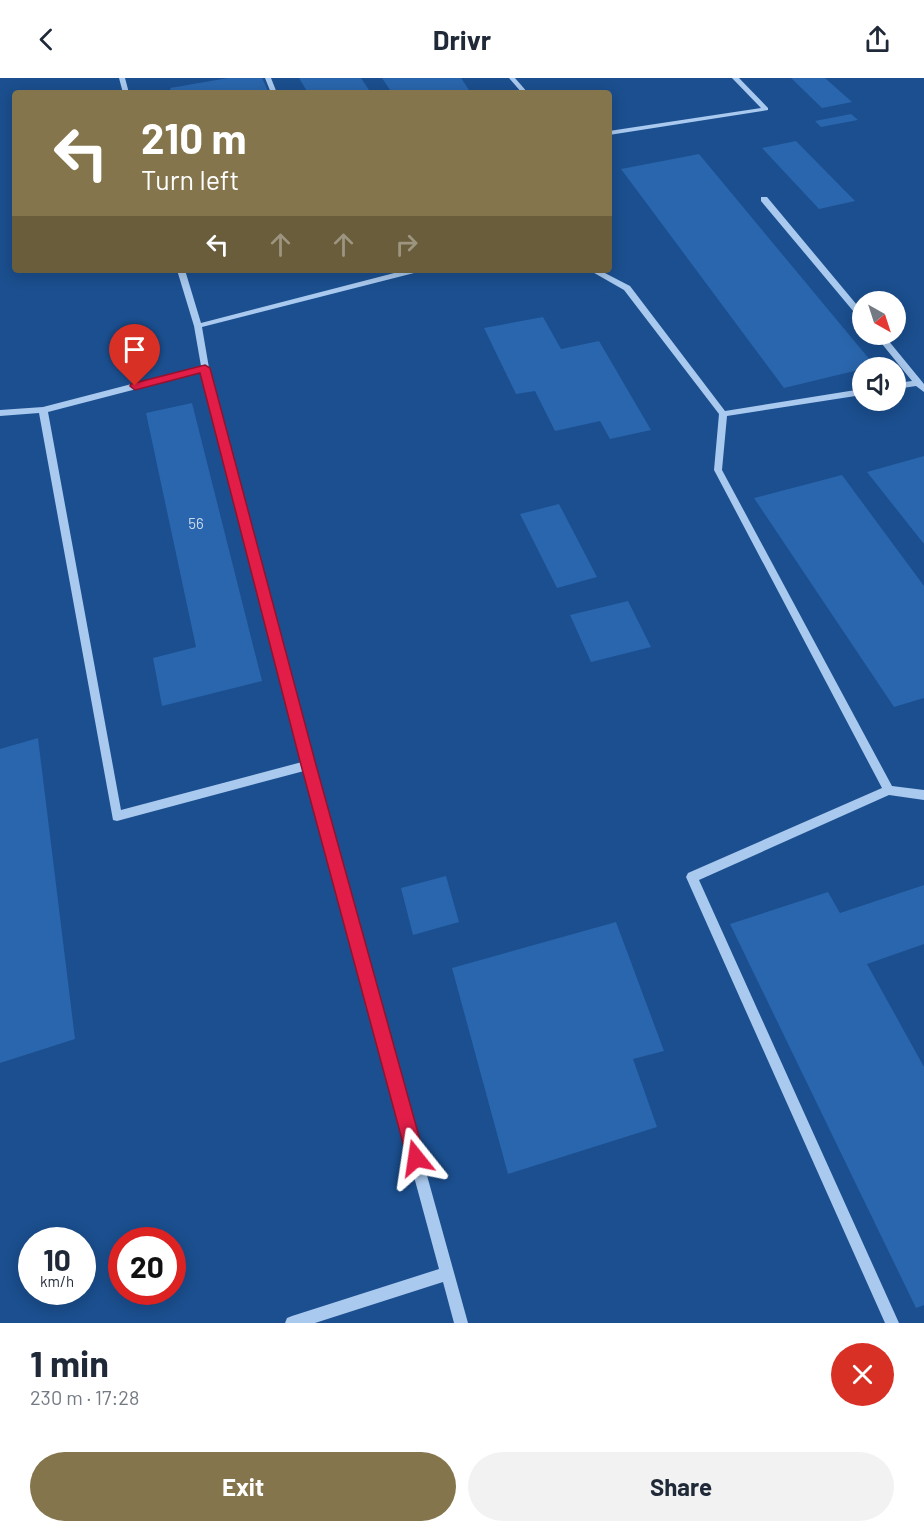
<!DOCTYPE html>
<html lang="en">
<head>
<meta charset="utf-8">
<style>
	body { margin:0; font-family:Barlow,sans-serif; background:#f2f2f3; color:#1f2937; height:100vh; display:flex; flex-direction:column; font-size:22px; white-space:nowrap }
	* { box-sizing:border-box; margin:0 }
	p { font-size:20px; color:#747a83 }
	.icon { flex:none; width:33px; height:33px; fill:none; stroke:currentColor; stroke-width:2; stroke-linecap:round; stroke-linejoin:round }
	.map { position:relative; height:1245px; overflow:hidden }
	.side { display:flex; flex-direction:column; background:#fff; flex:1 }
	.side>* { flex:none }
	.banner { position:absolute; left:12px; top:12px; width:600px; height:183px; border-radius:6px; box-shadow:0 3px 15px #0003; background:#84754c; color:#fff; overflow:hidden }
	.needle { width:39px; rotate:141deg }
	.tools { position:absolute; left:852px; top:213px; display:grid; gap:12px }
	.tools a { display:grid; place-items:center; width:54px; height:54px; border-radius:50%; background:#fff; box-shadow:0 3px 15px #0003; font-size:30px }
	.speed { position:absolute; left:18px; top:1149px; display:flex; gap:12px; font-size:30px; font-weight:700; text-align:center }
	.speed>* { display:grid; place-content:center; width:78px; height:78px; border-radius:50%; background:#fff; box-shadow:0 3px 15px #0003; line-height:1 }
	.speed small { font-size:15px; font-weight:400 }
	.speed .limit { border:9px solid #d22; background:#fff; color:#111 }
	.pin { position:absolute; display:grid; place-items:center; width:51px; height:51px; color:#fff; margin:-62px -26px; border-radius:50% 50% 50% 0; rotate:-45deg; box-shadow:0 0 6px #0007 }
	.pin .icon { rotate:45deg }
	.me { position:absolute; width:66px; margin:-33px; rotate:345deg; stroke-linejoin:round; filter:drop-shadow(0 0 4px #0008) }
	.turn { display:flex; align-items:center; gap:21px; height:126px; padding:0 30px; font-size:27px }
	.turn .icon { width:78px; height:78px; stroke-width:2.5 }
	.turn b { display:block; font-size:42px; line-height:51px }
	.lanes { display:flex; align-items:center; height:57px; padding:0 30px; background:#0003; justify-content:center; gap:30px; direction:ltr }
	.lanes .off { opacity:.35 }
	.round { display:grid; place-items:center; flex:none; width:63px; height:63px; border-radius:32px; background:#f2f2f3 }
	.overview { display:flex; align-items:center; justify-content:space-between; height:102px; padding:0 30px }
	h1 { font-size:36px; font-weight:700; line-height:45px }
	.cta { display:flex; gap:12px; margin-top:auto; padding:12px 30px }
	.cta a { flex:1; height:69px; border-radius:36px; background:#84754c; color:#fff; font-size:24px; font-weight:700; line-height:69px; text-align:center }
	.cta a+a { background:#f2f2f3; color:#1f2937 }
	header { display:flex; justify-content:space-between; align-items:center; height:78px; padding:0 30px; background:#fff; font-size:27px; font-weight:700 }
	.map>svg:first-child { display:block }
	.building { fill:#2a66ad }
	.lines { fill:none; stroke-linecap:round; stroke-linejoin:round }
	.minor { fill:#a9c9ee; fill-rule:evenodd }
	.route { fill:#e11d48; stroke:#92132f; stroke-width:1.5 }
	.labels { text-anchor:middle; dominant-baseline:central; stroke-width:6; stroke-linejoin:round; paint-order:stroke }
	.number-label { font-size:15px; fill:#cad9ea }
</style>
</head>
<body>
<header><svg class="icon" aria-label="back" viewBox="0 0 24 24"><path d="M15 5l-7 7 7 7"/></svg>Drivr<svg class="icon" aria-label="share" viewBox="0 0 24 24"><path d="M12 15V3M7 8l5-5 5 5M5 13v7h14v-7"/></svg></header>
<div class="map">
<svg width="924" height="1245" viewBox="0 0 924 1245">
	<rect width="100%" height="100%" fill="#1b4f8f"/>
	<path class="building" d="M228 0H262L269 15H172L170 10Z
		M299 0H361L371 15H308Z
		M382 0H461L471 15H392Z
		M791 0H825L852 24 822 30Z
		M851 36 858 42 821 49 815 43Z
		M796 63 855 123 819 131 762 70Z
		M699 76 875 288 784 310 621 91Z
		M543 239 561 271 599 263 651 352 610 361 600 343 555 353 535 313 516 316 484 250Z
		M192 325 262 603 162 628 153 580 196 569 146 335Z
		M924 378V466L867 394Z
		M842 397 924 508V620L894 629 754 420Z
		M559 426 597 499 557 510 520 436Z
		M628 523 651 569 591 584 570 537Z
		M38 660 75 961 0 985V671Z
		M446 798 459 844 413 857 401 810Z
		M924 807V866L867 886 924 989V1227L916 1230 730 846 828 814 840 835Z
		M616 844 664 973 633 981 657 1049 508 1096 452 890Z"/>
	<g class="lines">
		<path class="minor" d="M119 0H125L129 15H123Z
			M265 0H271L277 15H271Z
			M509 0H515L528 15H522Z
			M732 0H739L768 30V32L609 57V53L761 30Z
			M761 119H767L862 233V240H859L761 123Z
			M177 192H185L201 245 406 192H419L418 194 202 249 209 290 313 687 468 1245H454L443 1204 315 1245H285L287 1240 292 1238 439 1191 304 693 117 743 113 742 39 335 0 338V332L43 329 201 288 194 248ZM202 294 302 684 121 732 48 334Z
			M589 192H599L630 208 725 333 862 311V317L727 338 722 392 892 708 924 712V722L889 717 699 802 899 1245H885L686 799 688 795 882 710 714 392 719 336 624 212Z
			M874 256H883L924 306V314L916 308 896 311V305L912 303Z"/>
	</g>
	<path class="route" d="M205 287 210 290 316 687 425 1080 422 1086 416 1089 410 1086 407 1080 301 687 200 295 135 312 130 308 131 306Z"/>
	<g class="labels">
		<g class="number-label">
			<text x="196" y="445">56</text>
		</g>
	</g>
</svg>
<div class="tools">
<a><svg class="needle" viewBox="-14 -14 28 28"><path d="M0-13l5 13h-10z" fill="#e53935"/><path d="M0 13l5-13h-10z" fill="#747a83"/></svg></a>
<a><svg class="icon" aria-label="sound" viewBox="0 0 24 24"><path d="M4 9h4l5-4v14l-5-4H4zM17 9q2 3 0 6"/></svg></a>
</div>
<div class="speed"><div>10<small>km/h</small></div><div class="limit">20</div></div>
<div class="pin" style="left:135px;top:308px;background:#d93025"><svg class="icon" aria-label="arrive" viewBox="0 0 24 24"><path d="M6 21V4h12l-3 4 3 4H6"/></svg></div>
<svg class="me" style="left:416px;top:1080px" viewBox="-20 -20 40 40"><path d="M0-17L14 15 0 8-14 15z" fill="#e11d48" stroke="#fff" stroke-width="4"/></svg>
<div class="banner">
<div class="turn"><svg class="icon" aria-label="left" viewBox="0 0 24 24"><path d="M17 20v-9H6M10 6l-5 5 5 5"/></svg><div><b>210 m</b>Turn left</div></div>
<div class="lanes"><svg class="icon" aria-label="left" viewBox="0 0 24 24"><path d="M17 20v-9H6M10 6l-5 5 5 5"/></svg><svg class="icon off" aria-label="ahead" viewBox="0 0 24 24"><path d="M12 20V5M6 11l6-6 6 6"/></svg><svg class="icon off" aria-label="ahead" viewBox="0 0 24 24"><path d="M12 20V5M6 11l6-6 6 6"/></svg><svg class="icon off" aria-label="right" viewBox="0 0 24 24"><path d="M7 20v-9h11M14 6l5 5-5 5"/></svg></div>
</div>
</div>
<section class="side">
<div class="overview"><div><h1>1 min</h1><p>230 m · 17:28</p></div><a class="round" style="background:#d93025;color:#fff"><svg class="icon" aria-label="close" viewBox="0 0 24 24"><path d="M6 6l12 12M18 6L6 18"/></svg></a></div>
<div class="cta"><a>Exit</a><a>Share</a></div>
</section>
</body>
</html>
